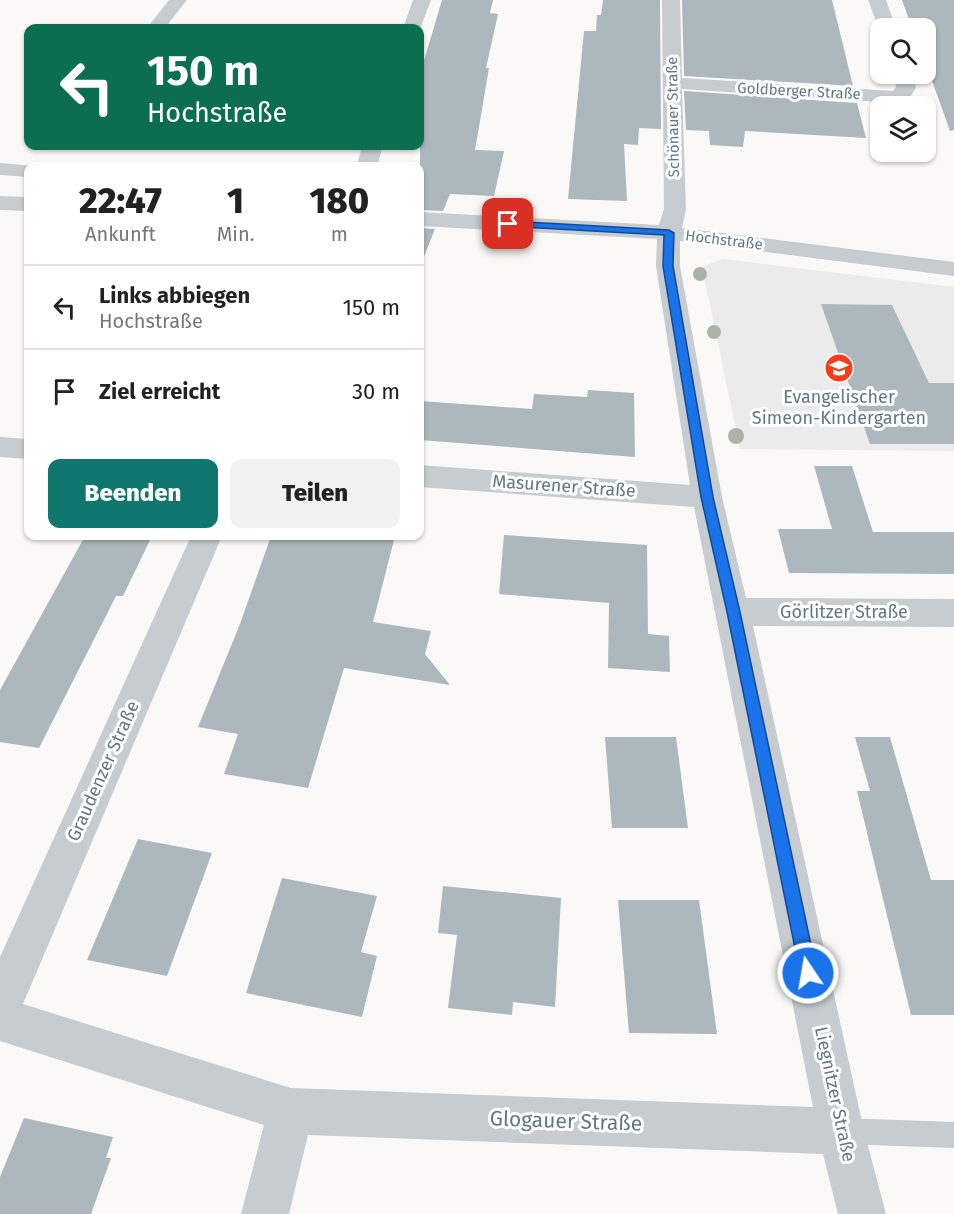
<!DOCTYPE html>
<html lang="de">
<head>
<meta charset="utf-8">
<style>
	body { margin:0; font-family:"Fira Sans",sans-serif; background:#f2f2f2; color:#222; height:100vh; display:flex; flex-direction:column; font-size:22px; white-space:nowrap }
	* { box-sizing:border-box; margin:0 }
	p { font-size:20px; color:#767676 }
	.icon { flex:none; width:33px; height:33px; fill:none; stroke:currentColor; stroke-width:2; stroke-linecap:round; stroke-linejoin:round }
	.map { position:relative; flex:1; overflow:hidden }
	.details { position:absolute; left:24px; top:162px; width:400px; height:378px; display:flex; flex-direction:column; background:#fff; border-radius:12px; box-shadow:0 2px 4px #0004 }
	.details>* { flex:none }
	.hud { position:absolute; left:24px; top:24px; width:400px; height:126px; border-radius:12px; box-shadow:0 2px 4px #0004; background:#0b6e4f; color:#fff; overflow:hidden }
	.controls { position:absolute; left:870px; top:18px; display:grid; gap:12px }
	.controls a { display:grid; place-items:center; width:66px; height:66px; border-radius:12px; background:#fff; box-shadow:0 2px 4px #0004; font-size:30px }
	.pin { position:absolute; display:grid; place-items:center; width:51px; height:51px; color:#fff; margin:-26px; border-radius:12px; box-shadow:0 3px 9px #0006 }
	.me { position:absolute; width:66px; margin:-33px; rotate:348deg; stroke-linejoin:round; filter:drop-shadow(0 0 4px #0008) }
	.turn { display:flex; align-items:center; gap:21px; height:126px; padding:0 24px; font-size:27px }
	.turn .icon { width:78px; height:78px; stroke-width:2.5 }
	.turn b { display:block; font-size:42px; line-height:51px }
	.eta { display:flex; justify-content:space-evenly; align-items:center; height:102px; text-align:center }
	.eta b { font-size:36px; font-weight:800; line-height:42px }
	.primary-button { display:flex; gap:12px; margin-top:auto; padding:12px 24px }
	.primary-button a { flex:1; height:69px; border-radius:12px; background:#0f766e; color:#fff; font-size:24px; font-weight:800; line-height:69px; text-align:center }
	.primary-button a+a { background:#f2f2f2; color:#222 }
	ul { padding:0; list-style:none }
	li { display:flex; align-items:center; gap:18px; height:84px; padding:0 24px; border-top:2px solid #e0e0e0 }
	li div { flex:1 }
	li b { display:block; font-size:22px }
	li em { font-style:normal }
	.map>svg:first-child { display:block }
	.built { fill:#eaebea }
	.building { fill:#acb8bd }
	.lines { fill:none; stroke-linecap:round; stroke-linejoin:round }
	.lane { fill:#c6cccf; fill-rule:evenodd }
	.street { fill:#c6cccf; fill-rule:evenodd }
	.tree { fill:#aab4a4 }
	.route { fill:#1a73e8; stroke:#114b97; stroke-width:1.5 }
	.labels { text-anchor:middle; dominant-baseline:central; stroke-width:6; stroke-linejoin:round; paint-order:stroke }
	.far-street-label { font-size:15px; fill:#617885; stroke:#fff }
	.poi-label { font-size:18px; fill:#617885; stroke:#fff }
	.street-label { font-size:18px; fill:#617885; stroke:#fff }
	.near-street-label { font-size:21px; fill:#617885; stroke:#fff }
</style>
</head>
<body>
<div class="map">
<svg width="954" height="1214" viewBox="0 0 954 1214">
	<rect width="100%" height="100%" fill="#faf9f7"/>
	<path class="built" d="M722 259 954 287V451L740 449 702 267Z"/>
	<path class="building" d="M442 0H493L490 13 498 14 486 68H489L475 150 504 151 494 196 450 194 443 211 420 210V74Z
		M603 0H660L661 129 639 128 638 145 624 144 627 201 568 199 584 31H596L597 15H601Z
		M682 0H832L853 86 684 76Z
		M902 0H954V130L950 131 926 64V28H912Z
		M684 91 857 103 866 138 745 131 743 147 710 145 709 131 686 130Z
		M420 228 435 229 421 264H420Z
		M821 304 892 305 929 383H954V444H870Z
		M588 390 634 393 635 457 420 440V401L532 409 534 394 587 397Z
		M814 466H852L873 532H954V574L789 573 778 529H832Z
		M504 535 647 545 648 634 669 636 670 672 608 668 609 603 499 594Z
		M85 536H152L123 596H116L39 748 0 742V690Z
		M271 536H395L373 622 431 631 425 654 450 685 344 668 308 788 224 774 238 734 198 727 240 624Z
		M605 737H676L688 828H612Z
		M855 737H890L931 880H954V1015H911L857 791H870Z
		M138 839 212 853 167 976 87 960Z
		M282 878 377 896 361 952 377 956 362 1017 246 993Z
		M443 886 561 898 555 1007 513 1002 512 1015 448 1008 457 935 438 933Z
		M618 900H699L717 1034 629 1033Z
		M24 1118 113 1137 106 1158H111L91 1214H0V1177Z"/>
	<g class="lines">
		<path class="lane" d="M841 1118 954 1122V1148L841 1144 832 1140 828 1131 832 1122Z"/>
		<path class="street" d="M169 0H187L165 28H147Z
			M413 0H431L420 29 403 28Z
			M662 0H680L682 78 893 91 896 87 893 74H911L916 87 910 98 894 103 682 89 686 209 682 228 954 262V276L680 241V266L722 497 746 598 954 599V627L753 626 864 1131 886 1214H838L823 1154 308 1135 289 1214H241L264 1125 0 1041V957L191 536H222L23 1004 291 1088 813 1107 694 507 420 487V465L690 485 656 266 657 239 420 226V212L659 225 664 209Z
			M868 0H886L896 28H880V32Z
			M362 146H383L377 166H357Z
			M0 163 36 166H28V177L0 175Z
			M0 196 28 197V211L0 210Z
			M0 437 28 439V459L0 457Z"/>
	</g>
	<g class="tree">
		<circle cx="700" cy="274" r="7"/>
		<circle cx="714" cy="332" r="7"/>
		<circle cx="736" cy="436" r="8"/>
	</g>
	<path class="route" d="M508 221 669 230 674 233 673 266 713 497 740 612 817 973 815 979 808 982 802 979 800 973 727 612 701 497 663 266 664 235 505 226 503 224Z"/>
	<defs>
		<g id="school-disc" transform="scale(1.5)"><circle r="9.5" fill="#f53e1c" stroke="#fff"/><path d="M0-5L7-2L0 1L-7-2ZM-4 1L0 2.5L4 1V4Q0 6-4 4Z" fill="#fff"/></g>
	</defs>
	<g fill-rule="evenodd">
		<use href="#school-disc" x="839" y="368"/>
	</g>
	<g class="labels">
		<g class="far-street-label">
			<text transform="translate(799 91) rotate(3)">Goldberger Straße</text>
			<text transform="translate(673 117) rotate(-91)">Schönauer Straße</text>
			<text transform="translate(724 240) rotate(7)">Hochstraße</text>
		</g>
		<g class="poi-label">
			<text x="839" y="397">Evangelischer<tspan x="839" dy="21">Simeon-Kindergarten</tspan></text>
		</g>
		<g class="street-label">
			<text transform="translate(564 486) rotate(4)">Masurener Straße</text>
			<text x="844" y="612">Görlitzer Straße</text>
			<text transform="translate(103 771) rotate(-66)">Graudenzer Straße</text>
			<text transform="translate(835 1094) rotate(78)">Liegnitzer Straße</text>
		</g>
		<g class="near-street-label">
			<text transform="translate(566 1121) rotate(2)">Glogauer Straße</text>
		</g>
	</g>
</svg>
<div class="controls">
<a><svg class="icon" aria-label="search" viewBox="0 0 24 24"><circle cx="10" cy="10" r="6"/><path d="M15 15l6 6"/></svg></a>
<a><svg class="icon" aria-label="layers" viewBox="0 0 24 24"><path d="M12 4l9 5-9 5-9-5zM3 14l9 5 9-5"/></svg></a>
</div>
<div class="pin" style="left:508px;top:224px;background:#d93025"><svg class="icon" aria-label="arrive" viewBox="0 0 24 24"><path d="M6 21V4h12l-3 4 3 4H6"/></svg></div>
<svg class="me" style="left:808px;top:973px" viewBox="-20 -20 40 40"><circle r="17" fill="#1a73e8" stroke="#fff" stroke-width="3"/><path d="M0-11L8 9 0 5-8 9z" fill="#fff"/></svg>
<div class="hud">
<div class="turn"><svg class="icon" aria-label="left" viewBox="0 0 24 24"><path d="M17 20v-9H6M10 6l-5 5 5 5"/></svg><div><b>150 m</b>Hochstraße</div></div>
</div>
<section class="details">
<div class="eta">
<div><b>22:47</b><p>Ankunft</p></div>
<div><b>1</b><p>Min.</p></div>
<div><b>180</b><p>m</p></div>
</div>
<ul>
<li><svg class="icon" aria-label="left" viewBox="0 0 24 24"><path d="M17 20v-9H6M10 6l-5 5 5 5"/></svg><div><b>Links abbiegen</b><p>Hochstraße</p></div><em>150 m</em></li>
<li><svg class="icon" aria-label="arrive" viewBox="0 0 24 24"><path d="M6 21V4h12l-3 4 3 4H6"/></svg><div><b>Ziel erreicht</b></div><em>30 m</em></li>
</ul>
<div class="primary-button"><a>Beenden</a><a>Teilen</a></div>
</section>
</div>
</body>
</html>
